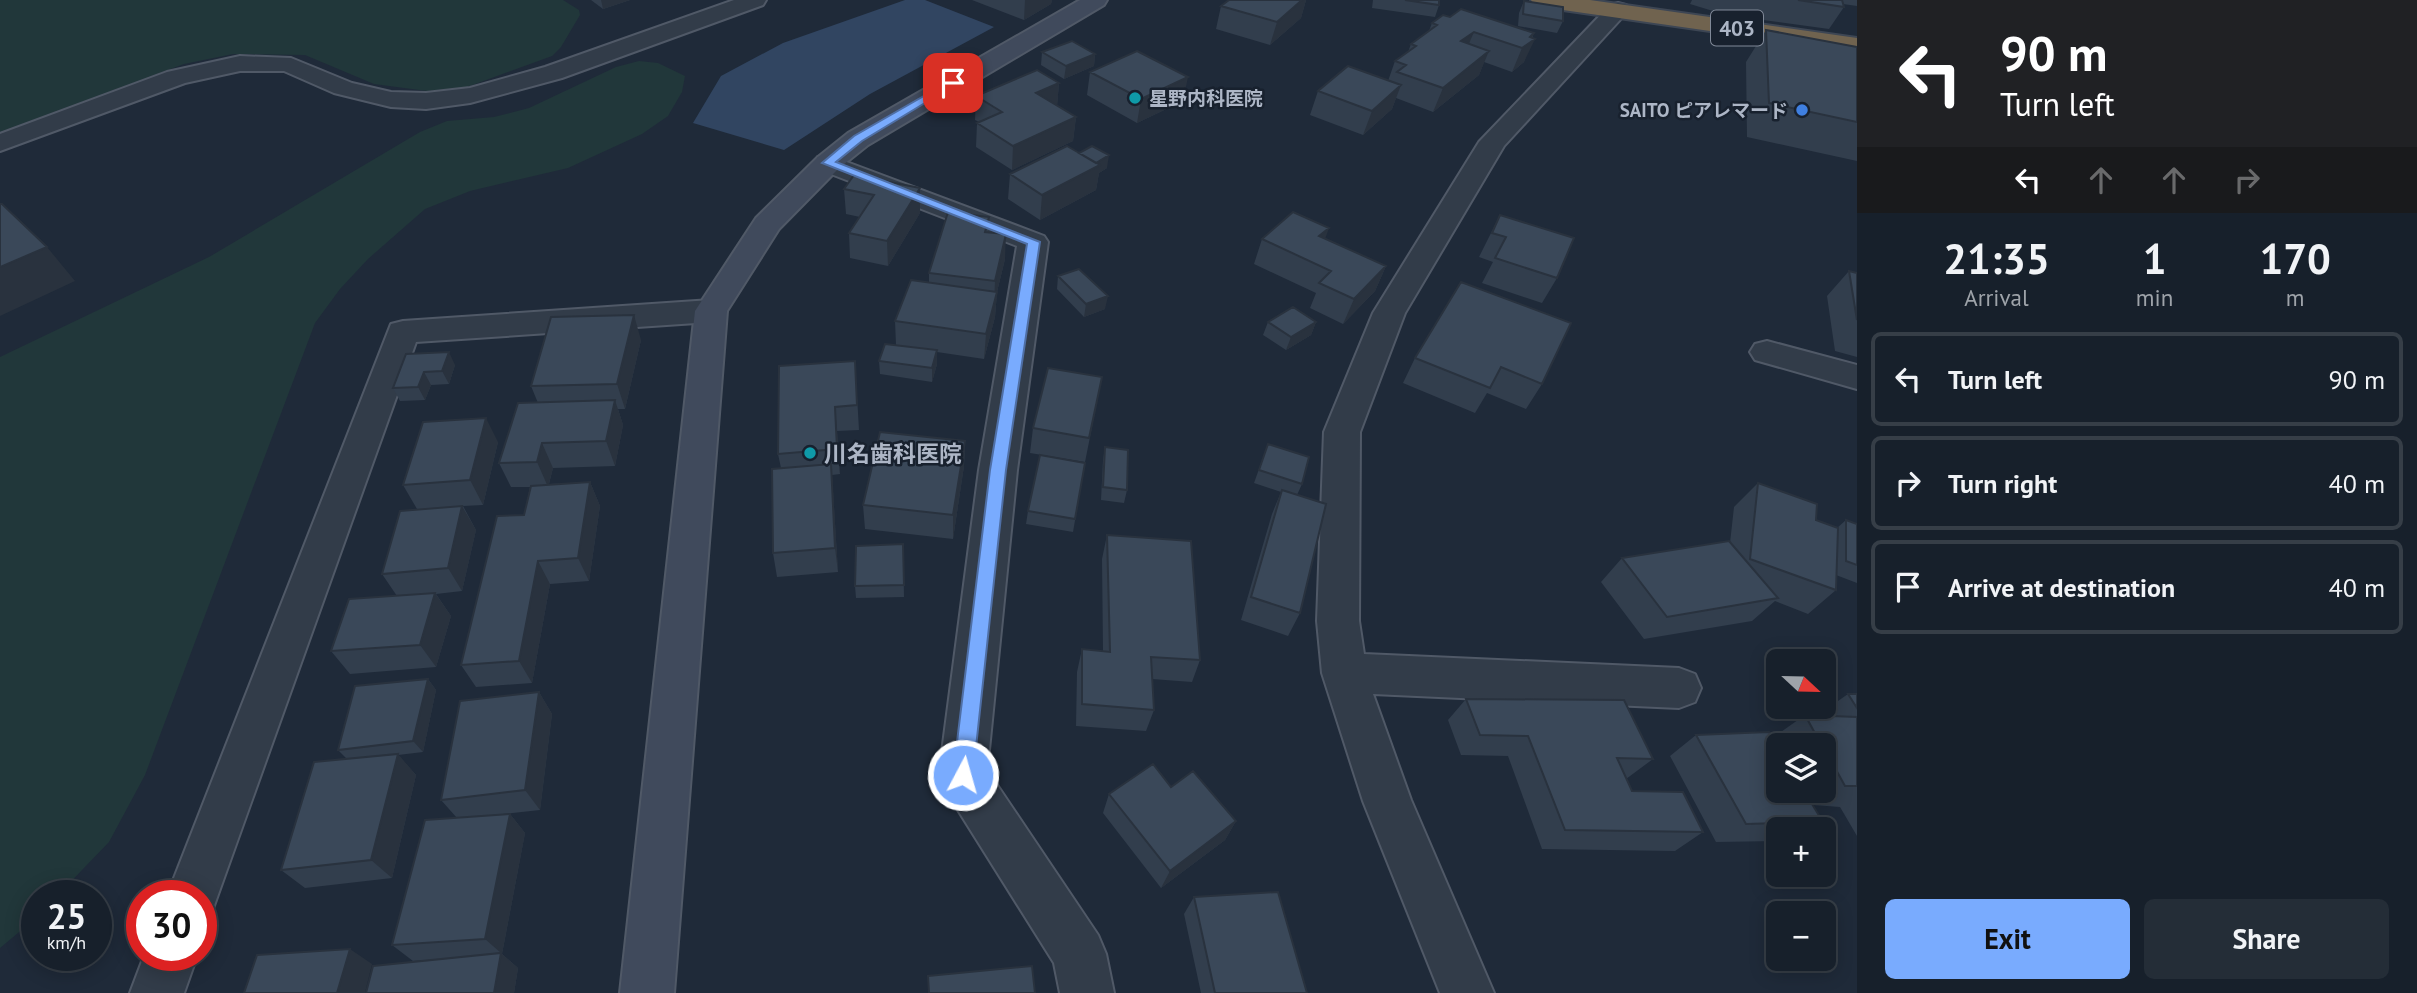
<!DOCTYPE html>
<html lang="en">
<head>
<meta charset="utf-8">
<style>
	body { margin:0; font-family:"PT Sans","Noto Sans JP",sans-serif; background:#242d37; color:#f1f3f6; height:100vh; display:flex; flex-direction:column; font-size:26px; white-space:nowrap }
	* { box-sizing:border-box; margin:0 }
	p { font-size:23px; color:#9ea3a9 }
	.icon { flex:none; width:38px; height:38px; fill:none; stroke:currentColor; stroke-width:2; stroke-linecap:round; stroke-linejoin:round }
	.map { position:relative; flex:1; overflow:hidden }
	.side { display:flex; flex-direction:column; background:#17202b; width:560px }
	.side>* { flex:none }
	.hud { background:#202124; color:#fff; overflow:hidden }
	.needle { width:46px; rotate:112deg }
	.buttons { position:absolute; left:1766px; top:649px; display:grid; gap:14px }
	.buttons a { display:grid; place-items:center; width:70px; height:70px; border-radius:10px; background:#17202b; box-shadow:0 4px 18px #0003,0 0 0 2px #363e47; font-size:35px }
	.speed { position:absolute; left:21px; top:880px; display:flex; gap:14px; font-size:35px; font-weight:700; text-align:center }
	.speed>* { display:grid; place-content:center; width:91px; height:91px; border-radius:50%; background:#17202b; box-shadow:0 4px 18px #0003,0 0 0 2px #363e47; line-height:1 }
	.speed small { font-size:18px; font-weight:400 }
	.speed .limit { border:10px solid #d22; background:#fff; color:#111 }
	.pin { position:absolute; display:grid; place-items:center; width:60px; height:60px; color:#fff; margin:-30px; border-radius:14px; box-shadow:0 4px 10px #0006 }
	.me { position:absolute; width:77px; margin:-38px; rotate:6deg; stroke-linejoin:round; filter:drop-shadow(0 0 5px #0008) }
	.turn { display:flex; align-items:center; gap:24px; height:147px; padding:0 28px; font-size:32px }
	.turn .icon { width:91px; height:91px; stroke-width:2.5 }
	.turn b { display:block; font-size:49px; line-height:60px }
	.lanes { display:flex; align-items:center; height:66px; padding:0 28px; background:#0003; justify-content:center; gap:35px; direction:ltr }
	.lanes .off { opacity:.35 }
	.eta { display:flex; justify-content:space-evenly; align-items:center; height:119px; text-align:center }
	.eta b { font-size:42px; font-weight:800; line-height:49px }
	.action { display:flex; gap:14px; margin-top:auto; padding:14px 28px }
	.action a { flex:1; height:80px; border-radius:10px; background:#79abfe; color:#111; font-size:28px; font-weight:800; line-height:80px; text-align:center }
	.action a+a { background:#242d37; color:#f1f3f6 }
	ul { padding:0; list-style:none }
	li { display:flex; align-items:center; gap:21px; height:94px; margin:0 14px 10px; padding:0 14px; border:4px solid #363e47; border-radius:10px }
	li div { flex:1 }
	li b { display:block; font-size:26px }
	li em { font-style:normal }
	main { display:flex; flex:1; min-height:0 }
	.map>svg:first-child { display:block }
	.green { fill:#21373a }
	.water { fill:#314561 }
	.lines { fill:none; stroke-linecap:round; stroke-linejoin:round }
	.street-casing { stroke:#505967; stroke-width:4 }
	.secondary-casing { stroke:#505967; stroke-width:4 }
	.highway-casing { stroke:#3d4654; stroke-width:4 }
	.street { fill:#323c49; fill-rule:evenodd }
	.secondary { fill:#404a5c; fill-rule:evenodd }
	.highway { fill:#70634f; fill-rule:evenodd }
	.wall { fill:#323e4d }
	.shaded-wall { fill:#29323e }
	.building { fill:#3a4859; stroke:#29323e; stroke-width:2 }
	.route { fill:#79abfe; stroke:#4f6fa5; stroke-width:2 }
	.culture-dot { fill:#0f9aa8; stroke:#18212e; stroke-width:2.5 }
	.shop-dot { fill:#3f7fe0; stroke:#18212e; stroke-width:2.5 }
	.labels { text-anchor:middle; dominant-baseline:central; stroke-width:5; stroke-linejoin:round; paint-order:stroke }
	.far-poi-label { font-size:19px; font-weight:bold; fill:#adb6c6; stroke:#18212e; text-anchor:start }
	.shield { fill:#18212e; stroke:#808998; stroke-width:2 }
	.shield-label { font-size:21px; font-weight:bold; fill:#adb6c6 }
	.poi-label { font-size:23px; font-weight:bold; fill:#adb6c6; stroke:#18212e; text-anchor:start }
</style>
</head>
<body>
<main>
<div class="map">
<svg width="1857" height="993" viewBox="0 0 1857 993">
	<rect width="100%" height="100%" fill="#1f2a39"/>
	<path class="green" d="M0 0H563L579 10 580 15 561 47 552 56 467 87 427 91 374 84 305 55 233 54 184 64 0 132Z
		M639 61 658 63 685 76 682 92 668 116 642 134 568 168 470 191 425 209 368 259 340 289 315 323 145 775 109 842 57 896H37V917L0 948V357L209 257 420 132 447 121 494 117 529 108 616 67Z"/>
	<path class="water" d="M905 0H925L994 27 870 94 784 150 693 123 721 76 783 43Z"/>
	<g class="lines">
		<g class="street-casing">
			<path id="street" d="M734 0H766L763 5 562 78 470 103 426 109 391 107 334 93 284 71H240L185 83 0 151V134L167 72 240 56 291 58 352 83 391 92 426 93 470 88 545 67Z
				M1618 3 1626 5 1629 10 1504 146 1405 313 1360 432 1359 621 1364 654 1679 668 1695 674 1701 688 1695 702 1679 708 1373 694 1411 800 1494 993H1440L1363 801 1322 673 1317 621 1324 432 1373 313 1479 142 1610 5Z
				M828 155 1044 236 1048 242 1017 470 987 770 1098 935 1106 954 1114 993H1060L1054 963 946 791 939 775 979 470 1017 246 818 169 814 163 818 157Z
				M711 300 723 304 727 311 723 318 711 322 416 342 211 914 201 918V896H167L391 324 403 321Z
				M1767 341 1857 365V389L1755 360 1750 352 1755 344Z
				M144 956H197L184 993H130Z"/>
		</g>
		<g class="secondary-casing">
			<path id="secondary" d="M1080 0H1107L1104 5 868 145 838 169 779 229 727 311 674 993H620L695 311 756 218 818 157 848 133Z"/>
		</g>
		<g class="highway-casing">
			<path id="highway" d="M1531 0H1590L1857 38V52L1542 7 1534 5Z"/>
		</g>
		<use href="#street" class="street"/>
		<use href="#secondary" class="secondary"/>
		<use href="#highway" class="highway"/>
	</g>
	<path class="wall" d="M591 0H630L603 9Z
		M972 0H1052L1051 4 1024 20Z
		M1229 0H1306L1301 18 1270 45 1216 29 1221 6Z
		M1373 0H1439V5L1435 17 1372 8Z
		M1692 0H1857V6L1843 4 1844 7 1829 29 1726 15 1690 4Z
		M1524 1 1563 21 1557 33 1518 26 1519 13Z
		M1450 17 1534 33 1524 62 1512 72 1484 62 1479 75 1433 112 1396 98 1392 109 1363 135 1310 115 1318 91 1388 81 1395 61 1408 52 1411 44 1429 31 1432 23Z
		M1766 30 1857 47V161L1747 137 1746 62Z
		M1042 52 1095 54 1094 66 1064 79 1041 65Z
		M1090 72 1183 101 1137 123 1087 95Z
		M1059 83 1057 106 1076 117 1073 141 1012 170 976 147 977 123 979 122 975 120 976 96Z
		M1079 153 1107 168 1099 173 1096 190 1040 220 1008 199 1010 174Z
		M854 175 920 213 888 266 850 258 849 233 860 217 846 214 844 189Z
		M1500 215 1557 278 1542 303 1482 283 1493 262 1479 257Z
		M989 217 988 232 1005 259 997 292 995 317 984 359 937 352V364L932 382 880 374 879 361 896 345 895 321 929 283V273Z
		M1262 239H1325L1386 266 1375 291 1343 324 1310 308 1316 293 1254 264Z
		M1849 271 1857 273V357L1835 351 1827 296Z
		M1058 276 1105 309 1084 317 1057 289Z
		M1268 322H1316L1311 335 1286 350 1263 335Z
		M1571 323 1542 384 1526 409 1487 393 1475 413 1403 383 1415 358Z
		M641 340 625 409H618L623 425 615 466 553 468 549 484 590 482 600 506 589 581 550 584 532 683 476 687 461 665 524 515 530 487H511L499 463 538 403 531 386Z
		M406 354 455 365 449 384 431 385 425 400 400 401 393 388Z
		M855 361 859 430 837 431 840 474 832 475 838 572 777 577 773 553 781 468 778 454Z
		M1102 377 1085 462 1030 453 1033 428Z
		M965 441 964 466 953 539 865 529 863 505Z
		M498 442 483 505 463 506 476 530 462 591 436 594 451 616 436 667 350 674 331 651 397 596 382 574 417 509 403 485Z
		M1268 444 1302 484 1297 495 1300 613 1288 636 1241 620 1272 514 1281 492 1254 483Z
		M1105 447 1127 490 1124 503 1101 500 1103 460Z
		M1085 463 1073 532 1026 524 1028 511Z
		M1758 483 1816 520 1837 528 1846 520 1857 524V583L1836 575V590L1808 614 1775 601 1752 621 1644 639 1601 582 1622 558 1730 543 1734 507Z
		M1107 535 1200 660 1192 682 1152 679 1154 710 1146 731 1076 726 1077 672 1082 649 1103 651 1102 559Z
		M903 544 904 597 856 598 855 586Z
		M428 679 436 690 423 752 398 755 416 775 392 878 305 888 281 870 347 759 338 750Z
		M539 692 552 714 540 810 493 815 510 814 525 833 502 954 518 968 514 993H366L454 958 413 961 392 945 457 818 441 800Z
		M1848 694H1857V836L1840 807 1813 805 1823 822 1809 830H1778V841L1716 842 1670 756 1696 735 1805 791H1824V746H1780L1775 736 1805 715H1818Z
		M1466 699 1653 759 1626 779 1632 791 1703 832 1675 851 1542 849 1508 756 1461 755 1448 720Z
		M1171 787 1236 821 1225 840 1161 888 1103 813 1109 794Z
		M1194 897 1307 993H1201L1184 914Z"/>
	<path class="shaded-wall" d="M601 0H630L603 9Z
		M1025 0H1052L1051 4 1024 20Z
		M1302 0H1306L1301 18 1270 45 1277 22Z
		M1474 32 1464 55 1461 41Z
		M1534 33 1529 43 1535 39 1524 62 1512 72 1522 48 1530 37Z
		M1489 51 1479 75 1433 112 1443 88Z
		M1095 54 1094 66 1064 79 1066 66Z
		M1188 77 1183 101 1137 123 1141 99Z
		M1059 83 1057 107 1036 93Z
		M1401 85 1392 109 1363 135 1372 111Z
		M1076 117 1073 141 1012 170 1013 146Z
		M1109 155 1107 168 1099 173 1096 190 1040 220 1042 195Z
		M920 188V213L888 266 887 241Z
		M1329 228 1320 253 1319 236Z
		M1006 234 1005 259 995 300 997 292 995 317 984 359 986 334 994 305 995 281Z
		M47 247 75 281 0 316V267Z
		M1386 266 1375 291 1343 324 1354 299Z
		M1108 296 1105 309 1084 317 1086 304Z
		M634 315 641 340 625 409 617 384Z
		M1316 322 1311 335 1286 350 1291 337Z
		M937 350V364L932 382V368Z
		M449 352 455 365 449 384 442 371Z
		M424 372 431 385 425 400 418 387Z
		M615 400 623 425 615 466 606 441Z
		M835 407 837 431 840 474 837 449Z
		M486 418 498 442 483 505 470 480Z
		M965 441 964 466 953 539V515Z
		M542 443 553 468 548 487 537 462Z
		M831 464 833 489 838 572 835 548Z
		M590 482 600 506 589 581 578 558Z
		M462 506 476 530 462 591 448 568Z
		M538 561 550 584 532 683 519 661Z
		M435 593 451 616 436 667 420 645Z
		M428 679 436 690 423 752 413 741Z
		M539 692 552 714 540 810 525 790Z
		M398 754 416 775 392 878 371 860Z
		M510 814 525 833 502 954 518 968 514 993H494L501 953 485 939Z
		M1236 821 1225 840 1161 888 1170 871Z
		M350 949 372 964 365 993H337Z"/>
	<path class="building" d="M1229 0H1302L1277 22 1221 6Z
		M1405 0H1439V5Z
		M1798 0H1842L1844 7Z
		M1524 1 1563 7V21L1523 14Z
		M1461 9 1534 33 1530 37 1535 39 1522 48 1474 32 1461 41 1489 51 1443 88 1397 72 1406 65 1395 61 1416 46 1411 44 1437 25 1432 23 1443 15 1450 17Z
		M1766 30 1857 47V122L1769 103Z
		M1072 41 1095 54 1066 66 1042 52Z
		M1137 51 1188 77 1141 99 1090 72Z
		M1348 66 1401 85 1372 111 1318 91Z
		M1037 70 1059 83 1036 93 1076 117 1013 146 977 123 1002 112 976 96Z
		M1067 146 1100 165 1042 195 1010 174Z
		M1092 146 1109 155 1096 163 1079 153Z
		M854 175 920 188 887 241 849 233 874 195 844 189Z
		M0 204H2L47 247 0 267Z
		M948 212 989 217 985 232 1006 234 995 281 929 273Z
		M1293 212 1329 228 1319 236 1386 266 1354 299 1319 283 1331 271 1262 239Z
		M1500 215 1574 238 1557 278 1495 258 1506 237 1492 233Z
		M1079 269 1108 296 1086 304 1058 276Z
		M1849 271 1857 273V320Z
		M911 280 997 292 986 334 895 321Z
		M1461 282 1571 323 1542 384 1501 367 1490 388 1415 358Z
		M1293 307 1316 322 1291 337 1268 322Z
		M634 315 617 384 531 386 551 317Z
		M885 344 937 350 932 368 879 361Z
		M449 352 442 371 424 372 418 387 393 388 406 354Z
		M855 361 857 405 835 407 837 449 778 454 779 366Z
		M1048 368 1102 377 1089 438 1033 428Z
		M615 400 606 441 542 443 537 462 499 463 518 403Z
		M486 418 470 480 403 485 423 422Z
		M880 432 965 441 953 515 863 505Z
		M1268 444 1309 457 1302 484 1259 470Z
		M1105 447 1128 450 1127 490 1103 487Z
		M1040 455 1085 463 1075 519 1028 511Z
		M831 464 835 548 773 553 772 469Z
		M590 482 578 558 538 561 519 661 461 665 497 516 524 515 531 486Z
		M1758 483 1817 504 1816 520 1838 528 1836 590 1750 559Z
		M1282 490 1326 504 1300 613 1251 597Z
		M462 506 448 568 382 574 400 511Z
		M1846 520 1857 524V565L1846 561Z
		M1107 535 1191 541 1200 660 1151 657 1154 710 1082 704V649L1110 652Z
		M1729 541 1778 598 1667 617 1622 558Z
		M903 544 904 585 855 586 856 546Z
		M435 593 420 645 331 651 349 599Z
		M428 679 413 741 338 750 355 686Z
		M539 692 525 790 441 800 460 701Z
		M1848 694H1857V708Z
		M1466 699 1624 700 1653 759 1617 758 1632 791 1683 792 1703 832 1565 830 1528 736 1480 735Z
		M1805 715 1857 717V786H1845L1824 748V746H1822Z
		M1769 732 1778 748V791H1804L1823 822 1746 824 1696 735Z
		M398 754 371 860 281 870 314 762Z
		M1153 764 1171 787 1193 771 1236 821 1170 871 1109 794Z
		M510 814 485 939 392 945 425 820Z
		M1278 892 1307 993H1215L1194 897Z
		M350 949 337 993H244L257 955Z
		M501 953 494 993H366L373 966Z
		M1032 966 1035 993H929L928 976Z"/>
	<path class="route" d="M950 81 958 83 862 141 836 162 1040 242 1006 470 973 775 970 782 963 785 956 782 953 775 990 470 1027 244 822 163 854 136Z"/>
	<g class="culture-dot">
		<circle cx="1135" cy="98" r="7"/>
		<circle cx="810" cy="453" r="7"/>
	</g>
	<circle class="shop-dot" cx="1802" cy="110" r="7"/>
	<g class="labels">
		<g class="far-poi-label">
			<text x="1149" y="98">星野内科医院</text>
			<text x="1788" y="110" text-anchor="end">SAITO ピアレマード</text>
		</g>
		<rect class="shield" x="1711" y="10.5" width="52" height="35" rx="5"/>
		<g class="shield-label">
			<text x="1737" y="28">403</text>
		</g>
		<g class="poi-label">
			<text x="824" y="453">川名歯科医院</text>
		</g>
	</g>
</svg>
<div class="buttons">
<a><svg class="needle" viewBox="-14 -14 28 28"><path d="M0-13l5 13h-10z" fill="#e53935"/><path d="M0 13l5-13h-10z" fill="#9ea3a9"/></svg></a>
<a><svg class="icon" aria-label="layers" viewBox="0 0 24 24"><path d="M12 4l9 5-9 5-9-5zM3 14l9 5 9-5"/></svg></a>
<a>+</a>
<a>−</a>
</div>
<div class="speed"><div>25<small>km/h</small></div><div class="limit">30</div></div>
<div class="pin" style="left:953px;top:83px;background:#d93025"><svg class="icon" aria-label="arrive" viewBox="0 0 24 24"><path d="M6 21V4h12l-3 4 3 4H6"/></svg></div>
<svg class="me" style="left:963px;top:775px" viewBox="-20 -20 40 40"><circle r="17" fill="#79abfe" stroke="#fff" stroke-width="3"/><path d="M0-11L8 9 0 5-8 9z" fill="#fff"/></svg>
</div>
<section class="side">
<div class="hud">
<div class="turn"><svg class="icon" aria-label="left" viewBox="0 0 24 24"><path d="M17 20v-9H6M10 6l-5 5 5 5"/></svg><div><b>90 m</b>Turn left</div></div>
<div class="lanes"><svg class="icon" aria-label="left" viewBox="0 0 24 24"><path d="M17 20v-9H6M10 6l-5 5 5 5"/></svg><svg class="icon off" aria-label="ahead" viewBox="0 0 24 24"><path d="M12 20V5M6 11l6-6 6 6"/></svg><svg class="icon off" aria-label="ahead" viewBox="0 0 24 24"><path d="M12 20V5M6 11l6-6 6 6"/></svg><svg class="icon off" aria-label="right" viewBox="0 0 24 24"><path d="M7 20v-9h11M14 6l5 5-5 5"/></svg></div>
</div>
<div class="eta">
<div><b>21:35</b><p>Arrival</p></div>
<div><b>1</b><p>min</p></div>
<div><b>170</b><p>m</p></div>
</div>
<ul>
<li><svg class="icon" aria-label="left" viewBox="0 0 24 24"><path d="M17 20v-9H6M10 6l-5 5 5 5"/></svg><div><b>Turn left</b></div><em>90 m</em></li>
<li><svg class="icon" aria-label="right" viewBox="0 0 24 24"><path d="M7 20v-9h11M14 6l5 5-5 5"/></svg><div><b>Turn right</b></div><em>40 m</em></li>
<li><svg class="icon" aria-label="arrive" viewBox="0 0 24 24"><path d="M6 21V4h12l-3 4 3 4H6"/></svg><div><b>Arrive at destination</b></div><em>40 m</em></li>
</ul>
<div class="action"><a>Exit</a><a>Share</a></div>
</section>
</main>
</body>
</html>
